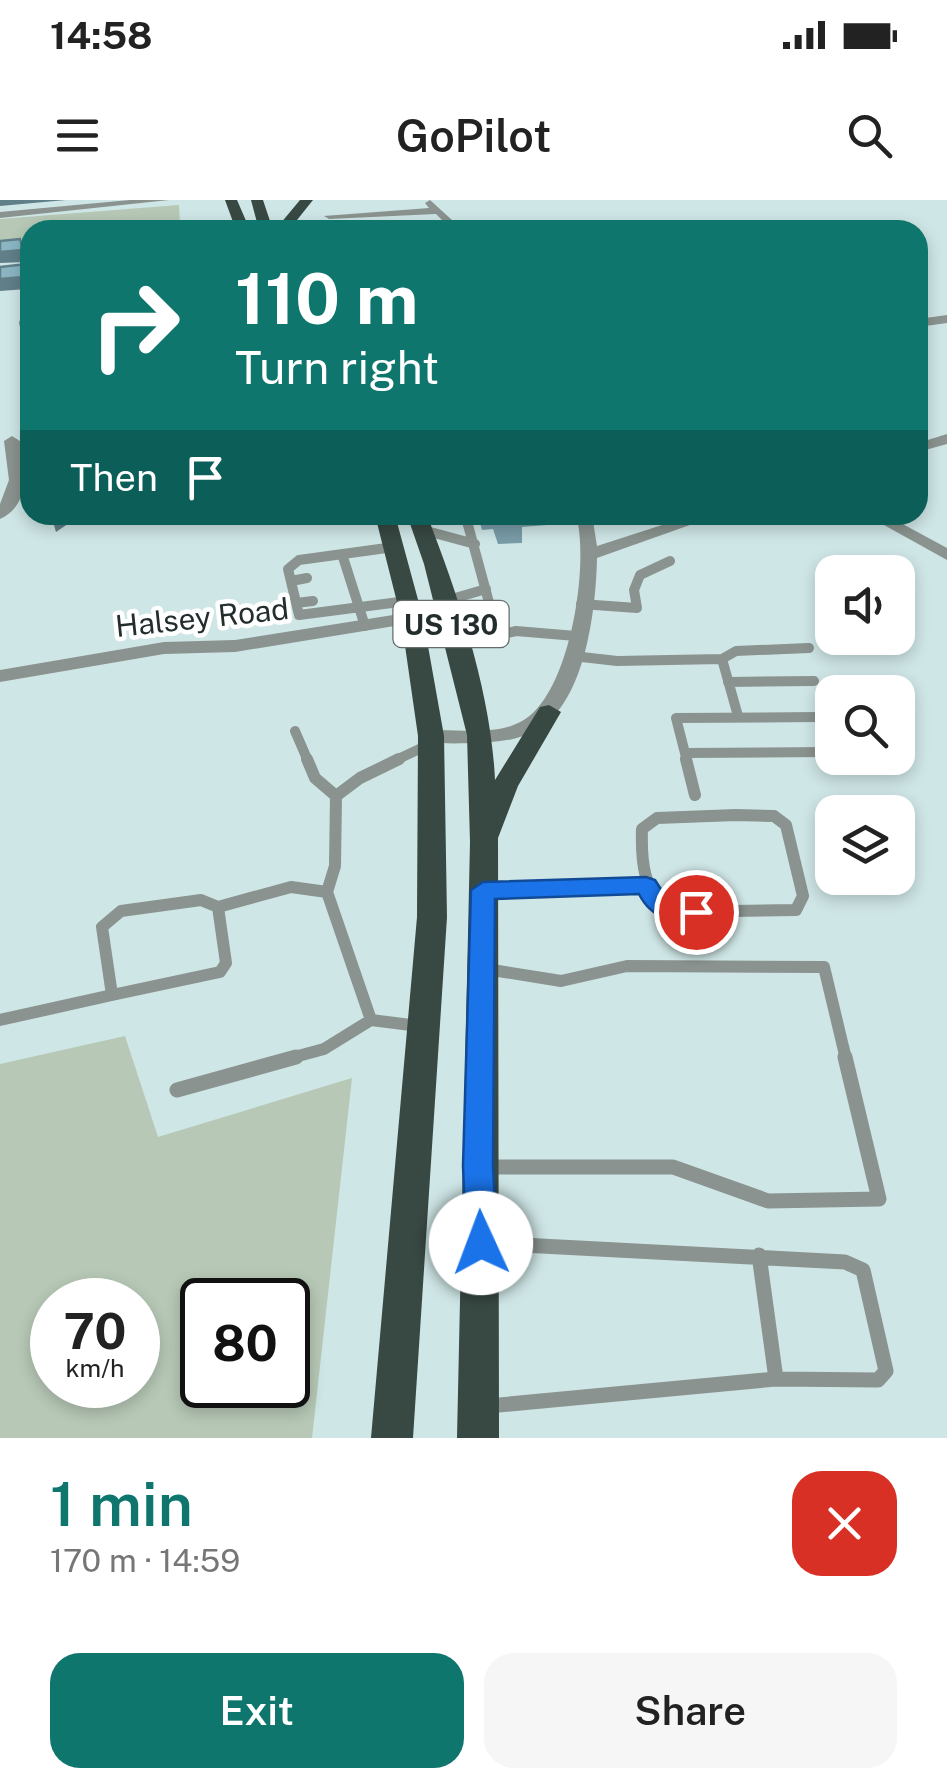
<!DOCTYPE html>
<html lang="en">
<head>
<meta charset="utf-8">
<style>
	body { margin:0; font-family:"Public Sans",sans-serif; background:#f6f6f6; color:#222; height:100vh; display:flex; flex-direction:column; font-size:38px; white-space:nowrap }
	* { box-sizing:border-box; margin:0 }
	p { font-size:32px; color:#767676 }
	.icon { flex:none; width:55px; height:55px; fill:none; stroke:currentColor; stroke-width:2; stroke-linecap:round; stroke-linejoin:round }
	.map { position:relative; height:1238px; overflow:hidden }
	.sheet { display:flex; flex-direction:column; background:#fff; flex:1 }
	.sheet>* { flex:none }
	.banner { position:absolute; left:20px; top:20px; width:908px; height:305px; border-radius:30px; box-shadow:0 5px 15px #0003; background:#0f766e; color:#fff; overflow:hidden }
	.tools { position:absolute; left:815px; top:355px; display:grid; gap:20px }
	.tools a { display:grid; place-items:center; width:100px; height:100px; border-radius:20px; background:#fff; box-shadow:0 5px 15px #0003; font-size:50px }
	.speed { position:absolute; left:30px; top:1078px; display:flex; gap:20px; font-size:50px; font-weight:700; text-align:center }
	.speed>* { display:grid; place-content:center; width:130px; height:130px; border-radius:50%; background:#fff; box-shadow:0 5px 15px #0003; line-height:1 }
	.speed small { font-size:25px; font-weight:400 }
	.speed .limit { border:5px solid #111; border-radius:15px; background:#fff; color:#111 }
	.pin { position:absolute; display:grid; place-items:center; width:85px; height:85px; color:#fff; margin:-42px; border:5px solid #fff; border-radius:50%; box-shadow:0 2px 10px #0007 }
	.me { position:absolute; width:110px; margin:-55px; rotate:358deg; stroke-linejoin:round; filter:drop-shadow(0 0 8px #0008) }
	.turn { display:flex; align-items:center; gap:35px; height:210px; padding:0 50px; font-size:45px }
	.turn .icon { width:130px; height:130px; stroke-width:2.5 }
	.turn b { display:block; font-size:70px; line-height:85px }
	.then { display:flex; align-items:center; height:95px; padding:0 50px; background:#0003; gap:20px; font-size:38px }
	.round { display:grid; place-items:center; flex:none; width:105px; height:105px; border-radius:30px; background:#f6f6f6 }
	.head { display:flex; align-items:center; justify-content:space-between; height:170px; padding:0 50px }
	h1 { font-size:60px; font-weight:600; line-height:75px; color:#0f766e }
	.cta { display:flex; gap:20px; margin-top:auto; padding:20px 50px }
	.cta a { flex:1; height:115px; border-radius:30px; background:#0f766e; color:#fff; font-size:40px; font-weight:600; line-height:115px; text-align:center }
	.cta a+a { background:#f6f6f6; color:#222 }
	.status { display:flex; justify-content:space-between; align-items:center; height:70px; padding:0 50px; background:#fff; direction:ltr }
	.status svg { height:28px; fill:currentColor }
	header { display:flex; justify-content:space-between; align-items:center; height:130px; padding:0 50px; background:#fff; font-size:45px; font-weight:600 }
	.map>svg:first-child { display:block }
	.green { fill:#b7c8b6; fill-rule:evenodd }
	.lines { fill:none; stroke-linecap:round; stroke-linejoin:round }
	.service-far4 { stroke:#8a938f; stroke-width:6 }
	.service-far3 { stroke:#8a938f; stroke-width:8 }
	.service-far2 { stroke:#8a938f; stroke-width:10 }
	.service-far1 { stroke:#8a938f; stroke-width:12 }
	.service { stroke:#8a938f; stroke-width:15 }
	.minor { fill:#8a938f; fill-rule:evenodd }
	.trunk { fill:#384842; fill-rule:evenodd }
	.wall { fill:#789ca8 }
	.shaded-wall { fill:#617f88 }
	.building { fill:#8bb5c3; stroke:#617f88; stroke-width:2.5 }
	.route { fill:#1a73e8; stroke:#114b97; stroke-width:2.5 }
	.labels { text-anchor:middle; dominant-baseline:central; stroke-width:9; stroke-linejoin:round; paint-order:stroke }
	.shield { fill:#fff; stroke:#666c6c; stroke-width:2.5 }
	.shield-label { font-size:28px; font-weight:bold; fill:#242d2d }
	.street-label { font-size:30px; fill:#242d2d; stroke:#fff }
</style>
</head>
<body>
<div class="status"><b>14:58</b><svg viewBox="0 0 49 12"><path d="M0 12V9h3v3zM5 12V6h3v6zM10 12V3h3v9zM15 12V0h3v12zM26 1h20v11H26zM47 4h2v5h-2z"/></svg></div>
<header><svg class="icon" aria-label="menu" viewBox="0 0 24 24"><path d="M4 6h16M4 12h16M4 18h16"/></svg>GoPilot<svg class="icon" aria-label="search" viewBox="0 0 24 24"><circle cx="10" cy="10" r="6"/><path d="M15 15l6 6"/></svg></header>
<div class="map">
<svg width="947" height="1238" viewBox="0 0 947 1238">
	<rect width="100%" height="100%" fill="#cfe6e6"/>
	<path class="green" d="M179 5 180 23 108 30H30V38L0 41V19Z
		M125 836 158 937 352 878 312 1238H0V864ZM52 1100H138V1185H52ZM202 1100H288V1185H202Z"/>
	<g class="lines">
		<path class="service-far4" d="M30 122 22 123 26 138 30 137"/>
		<path class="service-far3" d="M462 315 469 328"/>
		<path class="service-far2" d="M468 325 497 432
			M423 330 475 344
			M394 347 299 360 288 369 299 415 407 401
			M342 354 365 426
			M291 381 307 378
			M445 401 486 389
			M296 403 313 401
			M581 404 637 408 634 390 640 375 670 361
			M457 444 516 431 576 436
			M573 456 617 461 722 459 738 516
			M722 459 736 451 809 448
			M728 482 814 481
			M295 531 308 561
			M686 553 830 552
			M394 561 430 544
			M687 561 676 518 819 517"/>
		<path class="service-far1" d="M307 559 315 578 336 596
			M686 559 695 595
			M736 615 774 616 786 625 803 696 796 710 670 712C643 691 641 662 642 629L657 618Z
			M483 690 647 686
			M201 700 218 707 226 763 220 772 112 795 102 727 121 711Z
			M218 707 291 687 327 692
			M486 769 561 781 627 766 824 767 846 859
			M0 820 112 795
			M371 820 327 692 335 666 336 596 360 578 399 559
			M287 859 324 849 371 820 419 826"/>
		<path class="service" d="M177 890 296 857
			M487 967H673L768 1001 879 999 845 857
			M485 1043 845 1062 863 1070 886 1171 878 1180 776 1179 488 1206
			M759 1055 776 1179"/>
		<path class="minor" d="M130 0H169L0 18V12Z
			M430 0 463 30H452L436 14 329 19 324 16 429 8 425 3Z
			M30 65V71L0 75V67Z
			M947 115V123L918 127V119Z
			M947 234V244L918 252V243Z
			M12 236 20 241C25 269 31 305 0 319V304L9 280 4 241Z
			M576 315H592L597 346 693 315H718L597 358C596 407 586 501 538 529 521 540 498 542 478 543 461 543 441 545 424 540L421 536 431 530C460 529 496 536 522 521 570 495 590 364 576 315Z
			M866 315H886L947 348V360Z
			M412 412 421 418 419 422 235 452 164 454 0 482V470L164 442 235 440Z"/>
		<path class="trunk" d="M225 0H237L250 30H236Z
			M251 0H263L273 30H259Z
			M300 0H313L289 30H275Z
			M375 315H395L423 418 444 536 447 717 413 1238H371L417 717 418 536 401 418Z
			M407 315H427C459 398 491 492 495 580L540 507 549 505 561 512 518 586 498 638 499 1238H457L470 642 467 535 424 364Z"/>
	</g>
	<path class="wall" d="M478 315H548L547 325 522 327V343L498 344 493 329 482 330Z"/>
	<path class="shaded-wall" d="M0 0H66L0 6Z
		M23 50 25 62 0 63V52Z
		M28 74 30 86 27 89 0 91V79Z
		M56 315H81L56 332 52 318Z"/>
	<path class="building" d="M20 39 23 50 0 52V41Z
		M26 64 28 74 24 77 0 79V67Z
		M496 315H520L522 321 499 323Z"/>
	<path class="route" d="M646 677 655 680C673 710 676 697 705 706L709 712 705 718C678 726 652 720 639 694L495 699 493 966 497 1043 492 1053 481 1057 470 1053 466 1043 463 966 471 690 483 682Z"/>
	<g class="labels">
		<rect class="shield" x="393.5" y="401" width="115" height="46" rx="8"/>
		<g class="shield-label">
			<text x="451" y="424">US 130</text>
		</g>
		<g class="street-label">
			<text transform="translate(202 417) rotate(-6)">Halsey Road</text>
		</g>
	</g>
</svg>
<div class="tools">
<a><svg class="icon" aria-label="sound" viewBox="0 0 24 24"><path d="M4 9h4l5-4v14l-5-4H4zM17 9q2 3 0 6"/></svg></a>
<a><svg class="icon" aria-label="search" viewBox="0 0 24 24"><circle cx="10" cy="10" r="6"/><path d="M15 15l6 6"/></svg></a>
<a><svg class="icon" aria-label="layers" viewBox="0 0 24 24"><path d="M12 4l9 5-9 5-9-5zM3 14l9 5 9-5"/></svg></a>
</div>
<div class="speed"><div>70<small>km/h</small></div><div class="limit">80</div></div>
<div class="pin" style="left:696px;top:712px;background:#d93025"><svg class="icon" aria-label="arrive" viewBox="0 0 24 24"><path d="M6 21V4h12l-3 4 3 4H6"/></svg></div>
<svg class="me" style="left:481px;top:1043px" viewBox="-20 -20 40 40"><circle r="19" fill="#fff"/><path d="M0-13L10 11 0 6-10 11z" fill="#1a73e8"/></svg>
<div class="banner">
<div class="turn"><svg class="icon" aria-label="right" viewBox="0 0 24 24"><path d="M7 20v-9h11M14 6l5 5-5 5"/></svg><div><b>110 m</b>Turn right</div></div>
<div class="then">Then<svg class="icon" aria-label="arrive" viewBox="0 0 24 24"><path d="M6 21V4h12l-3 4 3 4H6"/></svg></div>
</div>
</div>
<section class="sheet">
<div class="head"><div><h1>1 min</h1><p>170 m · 14:59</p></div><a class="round" style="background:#d93025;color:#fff"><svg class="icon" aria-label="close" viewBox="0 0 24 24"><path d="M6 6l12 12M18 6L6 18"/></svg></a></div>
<div class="cta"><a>Exit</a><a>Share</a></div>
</section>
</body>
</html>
